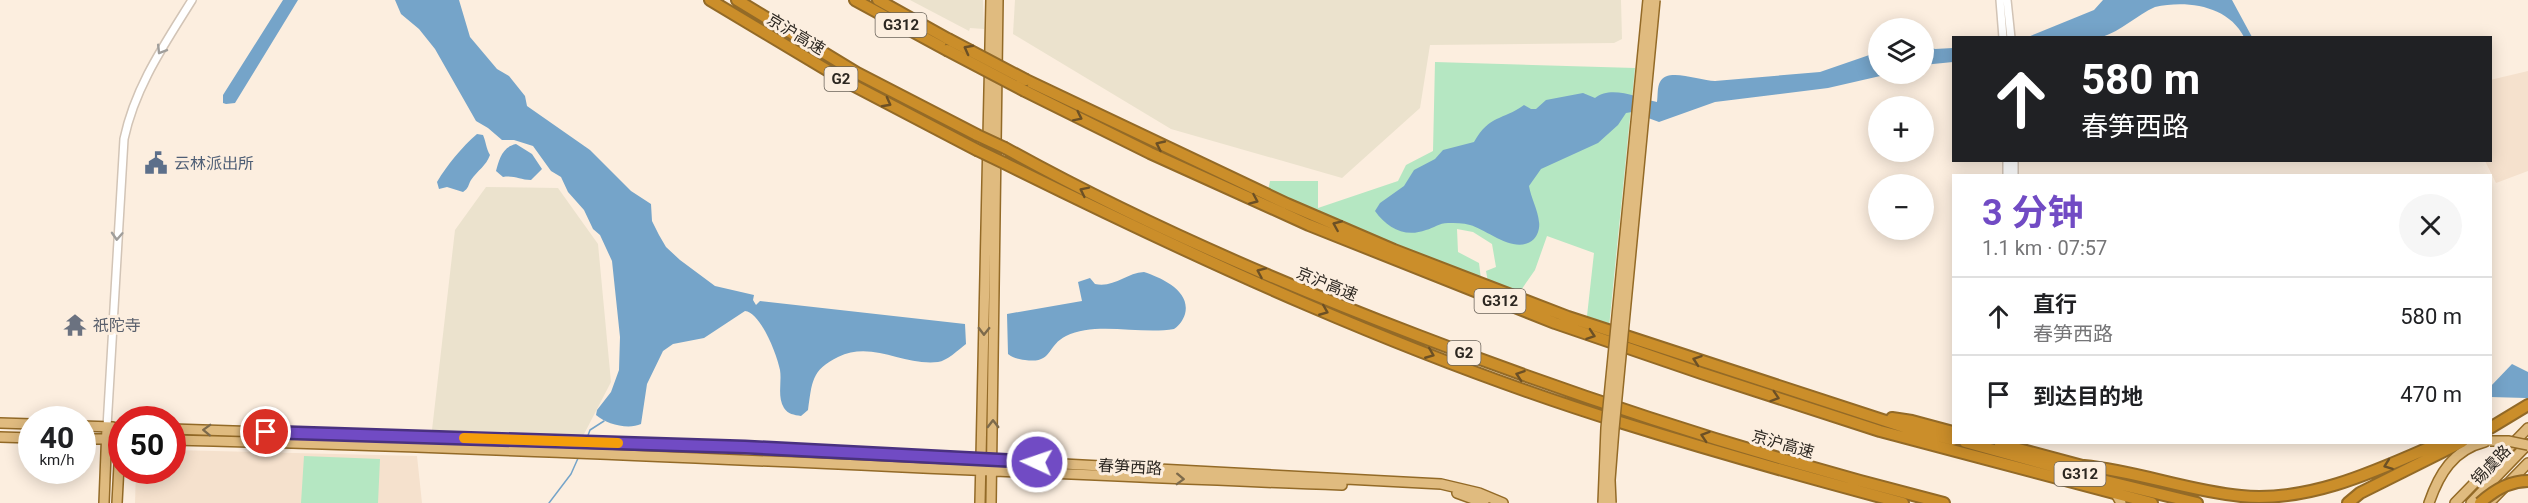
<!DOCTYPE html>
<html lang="zh">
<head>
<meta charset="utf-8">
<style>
	body { margin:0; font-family:Roboto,"Noto Sans SC",sans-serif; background:#f6f6f6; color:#202124; height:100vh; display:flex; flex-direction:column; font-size:22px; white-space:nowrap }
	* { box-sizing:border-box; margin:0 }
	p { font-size:20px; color:#757577 }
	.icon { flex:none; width:33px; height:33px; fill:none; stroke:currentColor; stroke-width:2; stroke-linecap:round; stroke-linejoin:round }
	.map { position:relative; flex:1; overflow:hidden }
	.sheet { position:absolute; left:1952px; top:174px; width:540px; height:270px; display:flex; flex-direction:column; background:#fff; border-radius:0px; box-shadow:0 3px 15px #0003 }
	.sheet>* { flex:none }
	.hud { position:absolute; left:1952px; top:36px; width:540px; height:126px; border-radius:0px; box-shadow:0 3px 15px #0003; background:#202124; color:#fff; overflow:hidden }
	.buttons { position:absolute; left:1868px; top:18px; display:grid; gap:12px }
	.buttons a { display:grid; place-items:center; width:66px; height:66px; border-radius:50%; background:#fff; box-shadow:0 3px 15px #0003; font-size:30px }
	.speed { position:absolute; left:18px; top:406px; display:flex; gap:12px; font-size:30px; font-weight:700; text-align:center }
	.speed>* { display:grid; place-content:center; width:78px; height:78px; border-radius:50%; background:#fff; box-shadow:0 3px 15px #0003; line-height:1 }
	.speed small { font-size:15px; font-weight:400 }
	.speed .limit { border:9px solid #d22; background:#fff; color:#111 }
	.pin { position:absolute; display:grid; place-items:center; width:51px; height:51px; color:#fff; margin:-26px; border:3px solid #fff; border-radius:50%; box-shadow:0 2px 6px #0007 }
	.me { position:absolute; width:66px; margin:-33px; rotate:273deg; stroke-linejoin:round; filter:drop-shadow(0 0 4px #0008) }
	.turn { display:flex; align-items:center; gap:21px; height:126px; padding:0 30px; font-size:27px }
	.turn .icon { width:78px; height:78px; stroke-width:2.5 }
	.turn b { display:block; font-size:42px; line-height:51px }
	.round { display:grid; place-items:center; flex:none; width:63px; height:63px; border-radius:32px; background:#f6f6f6 }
	.overview { display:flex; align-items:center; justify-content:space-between; height:102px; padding:0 30px }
	h1 { font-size:36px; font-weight:700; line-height:45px; color:#714bc4 }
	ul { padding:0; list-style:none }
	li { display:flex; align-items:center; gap:18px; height:78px; padding:0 30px; border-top:2px solid #e0e0e0 }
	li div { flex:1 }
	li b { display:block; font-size:22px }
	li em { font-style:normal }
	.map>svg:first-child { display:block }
	.industrial { fill:#ebe2cd }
	.built { fill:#f5e1cd }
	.green { fill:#b5e7c2 }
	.water { fill:#75a4c9 }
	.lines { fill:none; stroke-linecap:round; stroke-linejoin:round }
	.stream { stroke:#75a4c9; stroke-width:1.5 }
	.minor-casing { stroke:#d2c4b6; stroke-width:10 }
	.major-casing { stroke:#936a27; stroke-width:12 }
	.highway-casing { stroke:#936a27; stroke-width:14 }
	.minor { stroke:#fff; stroke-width:7 }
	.major { stroke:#e0bb7f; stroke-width:9 }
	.highway { stroke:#cb8e2a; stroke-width:10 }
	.major-bridge-casing { stroke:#936a27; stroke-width:12; stroke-linecap:butt }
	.highway-bridge-casing { stroke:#936a27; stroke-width:14; stroke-linecap:butt }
	.major-bridge { stroke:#e0bb7f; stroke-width:9 }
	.highway-bridge { stroke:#cb8e2a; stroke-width:10 }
	.oneway { stroke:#6c5025 }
	.oneway2 { stroke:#a09e9b }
	.oneway3 { stroke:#7d6a4b }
	.route-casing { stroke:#49317f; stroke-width:15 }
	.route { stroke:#714bc4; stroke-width:10 }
	.slow { stroke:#f59e0b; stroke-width:10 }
	.labels { text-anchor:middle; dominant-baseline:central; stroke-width:6; stroke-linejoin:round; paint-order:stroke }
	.shield { fill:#fceedf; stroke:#6a635a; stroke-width:1.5 }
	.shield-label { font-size:15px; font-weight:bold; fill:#2c2721 }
	.street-label { font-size:16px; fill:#2c2721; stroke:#fceedf }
	.service-label { font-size:16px; fill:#4e5e75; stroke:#fceedf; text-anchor:start }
	.worship-label { font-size:16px; fill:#5b616d; stroke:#fceedf; text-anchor:start }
</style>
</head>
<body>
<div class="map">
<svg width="2528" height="503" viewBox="0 0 2528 503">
	<rect width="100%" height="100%" fill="#fceedf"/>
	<path class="industrial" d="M910 0H983L984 29 970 28 969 31Z
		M1015 0H1621L1622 39 1614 43 1430 45 1420 108 1342 178 1171 129 1013 34Z
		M486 187 558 188 598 244 611 382 582 438 432 430 455 230Z"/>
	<path class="built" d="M2528 71V171L2496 183 2485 161 2490 160V80Z
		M173 450 417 456 422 503H135L136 471H172Z"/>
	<path class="green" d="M1435 62 1635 68 1609 327 1589 321 1587 316 1594 253 1547 236 1535 270 1519 293 1488 282 1486 271 1496 267 1492 244 1473 232 1457 229 1458 252 1479 263 1481 279 1268 191 1270 181H1318V208L1398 181 1406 165 1433 151Z
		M304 456 380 459 378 503H301Z"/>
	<path class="water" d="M283 0H298L235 103 226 104 223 103V95Z
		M395 0H459L470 37 497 69 509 76 525 96 527 106 590 150 631 191 651 204 652 221 659 235 666 247 680 260 715 286 754 295 753 300 756 305 760 301 965 324 966 344C958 350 947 361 938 362 903 366 872 340 838 357 811 370 812 383 808 410L801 416C794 415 788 414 784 408 777 397 782 382 780 370 777 355 761 313 745 311L704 338 673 344 663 351 647 384 641 424C628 430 606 424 596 415L597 410 611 392 619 370 620 337 612 261 600 235 593 229 584 210 568 192 561 177 551 171 533 146 514 140H502L488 128 476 121 435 49 419 29 401 14Z
		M2103 0H2232L2252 37H2244C2228 6 2188 0 2155 7 2137 15 2121 31 2102 37 2091 41 2043 38 2028 37L2094 10Z
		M1923 44 1935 49 1953 48V62L1923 65Z
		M1878 52V74H1889L1828 88 1715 102 1659 122 1632 112 1626 113 1618 125 1598 143 1541 169 1529 186C1531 198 1538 210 1539 222 1540 227 1538 235 1534 239 1516 256 1488 230 1470 225 1463 223 1455 223 1448 223 1439 223 1434 228 1426 230 1405 238 1387 228 1375 211L1380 203 1404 186 1414 170 1435 159 1443 150 1474 142C1490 114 1502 121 1524 105L1531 109H1536L1546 100 1583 93 1595 98C1612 85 1637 98 1657 102 1658 96 1657 87 1660 82 1667 67 1700 81 1715 81L1820 72Z
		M477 134 483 135C486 142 486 148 490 155 486 166 478 170 471 180 468 185 469 188 463 192L447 187 439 189 437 182C447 165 462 147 477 134Z
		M516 144 532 154 542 169 531 180C520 180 514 175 503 177L496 171C499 160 502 147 516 144Z
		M1144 272C1162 278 1191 291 1185 314 1183 320 1180 325 1174 329 1141 335 1096 321 1066 336 1046 346 1053 364 1025 360 1018 359 1013 358 1008 354L1007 314 1082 301 1078 282 1090 278 1095 284C1114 288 1126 273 1144 272Z
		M2512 364 2528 372V400L2526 398 2490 397V387Z"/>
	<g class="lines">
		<path class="stream" d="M587 438 590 430 604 421
			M549 503 571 474 579 456"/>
		<g class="minor-casing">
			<path id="minor" d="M2000 0 2003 38
				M2007 0 2011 38
				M2007 160V176
				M2014 176V160
				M107 427 124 139C135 87 164 45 192 0"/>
		</g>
		<g class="major-casing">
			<path id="major" d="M0 423 32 424
				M82 426 113 427
				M172 429 745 447 1441 484 1479 493 1503 503
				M0 437 32 438
				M82 439H110
				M172 440C563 449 952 471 1342 485
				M1457 493 1484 503
				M2116 494 2121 503
				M104 503 107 427
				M117 503 121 427
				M980 503 991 0
				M991 503 998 0
				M2429 503C2439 474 2453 450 2485 442
				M2455 503 2528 428
				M2471 503 2528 444
				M2489 503 2528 463"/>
		</g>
		<g class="highway-casing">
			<path id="highway" d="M710 0 847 82 977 150
				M737 0 857 73 977 135
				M855 0 947 50
				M878 0 948 39
				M1026 80 1287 204 1394 250 1568 317 1907 428 1953 440
				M1025 91 1150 153 1309 225 1555 323 1701 373 1880 431 2152 503
				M1005 148C1138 222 1277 282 1419 336 1590 402 1765 458 1944 503
				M1004 163C1204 262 1410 357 1623 423 1716 452 1809 478 1903 503
				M1892 418 1912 421 1953 432
				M2490 428 2528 405
				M1965 442 2102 480 2197 503
				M2000 444 2090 468
				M2084 466C2137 471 2188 491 2241 496 2311 503 2380 469 2442 442
				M2348 503 2360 493 2462 442"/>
		</g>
		<use href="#minor" class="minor"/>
		<use href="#major" class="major"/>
		<use href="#highway" class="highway"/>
		<g class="major-bridge-casing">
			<path id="major-bridge" d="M2490 441H2508L2528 445
				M1603 503 1606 428 1648 0
				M1611 503 1610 480 1614 429 1655 0"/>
		</g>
		<g class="highway-bridge-casing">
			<path id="highway-bridge" d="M948 39 1026 80
				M947 50 1025 91
				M977 135 1005 148
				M977 150 1004 163
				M2480 503C2493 491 2510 481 2528 481"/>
		</g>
		<use href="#major-bridge" class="major-bridge"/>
		<use href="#highway-bridge" class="highway-bridge"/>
	</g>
	<defs><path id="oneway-chevron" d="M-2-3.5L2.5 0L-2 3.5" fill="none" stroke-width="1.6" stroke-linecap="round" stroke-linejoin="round" transform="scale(1.5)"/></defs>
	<g class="oneway">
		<use href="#oneway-chevron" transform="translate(968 49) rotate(-152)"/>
		<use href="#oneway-chevron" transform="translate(887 103) rotate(28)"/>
		<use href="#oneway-chevron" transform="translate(1078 117) rotate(26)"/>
		<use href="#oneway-chevron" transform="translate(1160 145) rotate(-155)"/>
		<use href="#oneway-chevron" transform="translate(1084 191) rotate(-154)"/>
		<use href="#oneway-chevron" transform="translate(1254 200) rotate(24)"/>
		<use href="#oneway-chevron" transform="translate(1337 225) rotate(-157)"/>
		<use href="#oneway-chevron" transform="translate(1261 272) rotate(-156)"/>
		<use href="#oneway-chevron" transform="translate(1324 311) rotate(22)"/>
		<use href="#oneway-chevron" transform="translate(1591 335) rotate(19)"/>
		<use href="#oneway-chevron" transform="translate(1430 354) rotate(22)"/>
		<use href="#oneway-chevron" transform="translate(1697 360) rotate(-161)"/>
		<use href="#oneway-chevron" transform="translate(1520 375) rotate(-161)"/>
		<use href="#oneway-chevron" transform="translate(1775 397) rotate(18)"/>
		<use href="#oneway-chevron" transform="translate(1705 436) rotate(-162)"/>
		<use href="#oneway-chevron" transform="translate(2388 465) rotate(160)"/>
	</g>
	<g class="oneway2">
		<use href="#oneway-chevron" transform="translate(161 50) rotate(122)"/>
		<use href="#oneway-chevron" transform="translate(117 236) rotate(93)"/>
	</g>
	<g class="oneway3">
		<use href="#oneway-chevron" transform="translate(984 331) rotate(91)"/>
		<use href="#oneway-chevron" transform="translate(993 424) rotate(-90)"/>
		<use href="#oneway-chevron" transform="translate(207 430) rotate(-178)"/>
		<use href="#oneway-chevron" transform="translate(1180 479) rotate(2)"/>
	</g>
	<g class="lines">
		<g class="route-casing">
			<path id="route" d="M266 432 745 447 1037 462"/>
		</g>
		<use href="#route" class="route"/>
		<path class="slow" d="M464 438 618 443"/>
	</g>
	<defs>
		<g id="civic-bare" transform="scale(1.8)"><path d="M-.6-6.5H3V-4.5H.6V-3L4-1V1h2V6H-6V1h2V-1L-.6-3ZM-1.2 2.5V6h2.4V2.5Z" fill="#5c6f8a" stroke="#fceedf" stroke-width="2.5" paint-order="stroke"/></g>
		<g id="temple-bare" transform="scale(1.8)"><path d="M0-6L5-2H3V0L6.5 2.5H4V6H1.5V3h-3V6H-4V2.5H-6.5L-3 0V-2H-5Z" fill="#6b7280" stroke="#fceedf" stroke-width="2.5" paint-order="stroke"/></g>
	</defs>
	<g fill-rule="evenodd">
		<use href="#civic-bare" x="156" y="163"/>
		<use href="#temple-bare" x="75" y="325"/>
	</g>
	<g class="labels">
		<g class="shield">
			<rect x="875.5" y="13" width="51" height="24" rx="4.5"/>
			<rect x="824.5" y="67" width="33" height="24" rx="4.5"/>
			<rect x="1474.5" y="289" width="51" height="24" rx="4.5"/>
			<rect x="1447.5" y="341" width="33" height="24" rx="4.5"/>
			<rect x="2054.5" y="462" width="51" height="24" rx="4.5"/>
		</g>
		<g class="shield-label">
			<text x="901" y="25">G312</text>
			<text x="841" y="79">G2</text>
			<text x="1500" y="301">G312</text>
			<text x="1464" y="353">G2</text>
			<text x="2080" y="474">G312</text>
		</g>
		<g class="street-label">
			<text transform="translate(796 34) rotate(31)">京沪高速</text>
			<text transform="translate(1327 284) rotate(22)">京沪高速</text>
			<text transform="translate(1783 444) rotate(16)">京沪高速</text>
			<text transform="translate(2491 465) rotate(-46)">锡虞路</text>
			<text transform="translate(1130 467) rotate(3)">春笋西路</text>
		</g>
		<g class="service-label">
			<text x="174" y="163">云林派出所</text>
		</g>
		<g class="worship-label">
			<text x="93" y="325">祇陀寺</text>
		</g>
	</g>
</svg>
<div class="buttons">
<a><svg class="icon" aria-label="layers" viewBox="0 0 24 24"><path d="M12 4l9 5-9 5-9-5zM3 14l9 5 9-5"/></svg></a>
<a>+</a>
<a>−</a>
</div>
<div class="speed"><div>40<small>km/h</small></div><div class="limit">50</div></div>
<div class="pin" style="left:266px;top:432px;background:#d93025"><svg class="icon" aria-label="arrive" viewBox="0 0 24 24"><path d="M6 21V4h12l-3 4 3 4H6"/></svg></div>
<svg class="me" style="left:1037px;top:462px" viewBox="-20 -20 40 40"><circle r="17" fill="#714bc4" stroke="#fff" stroke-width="3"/><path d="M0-11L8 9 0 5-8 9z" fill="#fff"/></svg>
<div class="hud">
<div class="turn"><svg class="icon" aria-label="ahead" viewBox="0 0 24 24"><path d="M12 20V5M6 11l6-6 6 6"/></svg><div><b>580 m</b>春笋西路</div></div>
</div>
<section class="sheet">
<div class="overview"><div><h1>3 分钟</h1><p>1.1 km · 07:57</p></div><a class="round"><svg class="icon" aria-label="close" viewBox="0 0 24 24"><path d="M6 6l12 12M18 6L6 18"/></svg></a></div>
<ul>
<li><svg class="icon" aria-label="ahead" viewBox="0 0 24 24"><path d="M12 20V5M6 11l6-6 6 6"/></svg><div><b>直行</b><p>春笋西路</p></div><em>580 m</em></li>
<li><svg class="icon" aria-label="arrive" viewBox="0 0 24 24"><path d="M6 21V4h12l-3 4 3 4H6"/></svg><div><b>到达目的地</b></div><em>470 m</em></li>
</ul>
</section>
</div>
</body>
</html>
